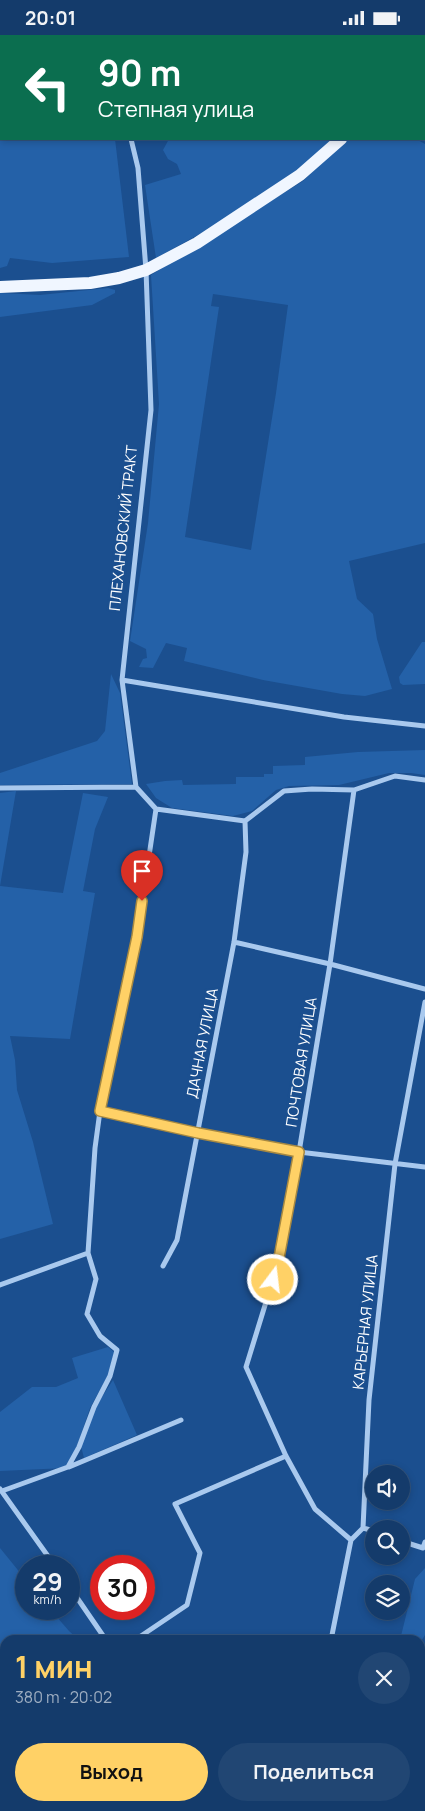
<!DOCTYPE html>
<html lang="ru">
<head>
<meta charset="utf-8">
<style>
	body { margin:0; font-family:Manrope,sans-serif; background:#214673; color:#f1f3f6; height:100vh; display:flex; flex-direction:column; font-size:19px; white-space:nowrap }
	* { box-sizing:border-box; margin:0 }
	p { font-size:16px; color:#9dadc1 }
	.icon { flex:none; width:28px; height:28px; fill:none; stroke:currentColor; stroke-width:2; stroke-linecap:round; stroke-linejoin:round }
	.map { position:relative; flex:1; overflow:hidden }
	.drawer { position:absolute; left:0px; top:1600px; width:425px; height:176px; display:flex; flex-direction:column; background:#143b6b; border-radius:15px 15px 0 0; box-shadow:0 2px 8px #0003,0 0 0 1px #33557e }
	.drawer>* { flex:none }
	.hud { position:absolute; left:0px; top:0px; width:425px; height:105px; box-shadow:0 2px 8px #0003,0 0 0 1px #33557e; background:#0b6e4f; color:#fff; overflow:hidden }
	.tools { position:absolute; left:365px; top:1430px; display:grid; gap:10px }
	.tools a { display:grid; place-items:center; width:45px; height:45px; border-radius:50%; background:#143b6b; box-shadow:0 2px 8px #0003,0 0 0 1px #33557e; font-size:25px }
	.speed { position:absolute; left:15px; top:1520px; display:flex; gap:10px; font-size:25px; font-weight:700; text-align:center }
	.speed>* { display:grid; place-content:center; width:65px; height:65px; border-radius:50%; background:#143b6b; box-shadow:0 2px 8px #0003,0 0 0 1px #33557e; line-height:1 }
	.speed small { font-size:12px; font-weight:400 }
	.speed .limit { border:8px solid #d22; background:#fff; color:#111 }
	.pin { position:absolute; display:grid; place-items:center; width:42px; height:42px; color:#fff; margin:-51px -21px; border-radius:50% 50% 50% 0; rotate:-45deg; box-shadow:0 0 5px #0007 }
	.pin .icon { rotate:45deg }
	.me { position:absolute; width:55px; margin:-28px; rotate:15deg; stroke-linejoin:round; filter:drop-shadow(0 0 4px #0008) }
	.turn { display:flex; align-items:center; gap:18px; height:105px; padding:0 15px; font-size:22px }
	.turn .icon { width:65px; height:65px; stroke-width:2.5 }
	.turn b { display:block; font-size:35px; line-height:42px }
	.round { display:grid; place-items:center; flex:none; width:52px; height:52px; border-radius:26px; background:#214673 }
	.headline { display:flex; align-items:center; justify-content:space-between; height:85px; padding:0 15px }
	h1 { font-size:30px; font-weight:700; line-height:38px; color:#ffd166 }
	.primary-button { display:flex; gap:10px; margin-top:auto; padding:10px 15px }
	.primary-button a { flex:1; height:58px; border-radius:30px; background:#ffd166; color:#111; font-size:20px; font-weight:700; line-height:58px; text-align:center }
	.primary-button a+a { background:#214673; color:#f1f3f6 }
	.status { display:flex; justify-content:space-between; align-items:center; height:35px; padding:0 25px; background:#143b6b; direction:ltr }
	.status svg { height:14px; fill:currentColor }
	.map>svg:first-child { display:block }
	.green { fill:#2461a8; fill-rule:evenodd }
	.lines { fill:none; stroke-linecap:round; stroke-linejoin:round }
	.street { stroke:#a9c9ee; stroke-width:5 }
	.secondary { stroke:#d6e6fa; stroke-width:10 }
	.primary { stroke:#f0f6ff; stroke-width:12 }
	.route-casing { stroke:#a68842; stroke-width:12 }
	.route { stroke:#ffd166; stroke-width:9 }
	.labels { text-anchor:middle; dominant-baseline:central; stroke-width:5; stroke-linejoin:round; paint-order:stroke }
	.street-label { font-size:15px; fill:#fff; stroke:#1b4f8f }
</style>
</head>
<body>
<div class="status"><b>20:01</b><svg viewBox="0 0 49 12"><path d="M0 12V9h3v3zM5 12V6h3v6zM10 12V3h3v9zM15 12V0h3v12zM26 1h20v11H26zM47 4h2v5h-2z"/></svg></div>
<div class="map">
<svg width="425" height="1776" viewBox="0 0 425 1776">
	<rect width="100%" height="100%" fill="#1b4f8f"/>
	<path class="green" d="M0 0H103L1 1V104H115L129 222 52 228 10 223 7 231 0 233Z
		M169 104H334L299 137 236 179 156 223 145 150 181 139 177 129 168 124 163 115Z
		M347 104H416L425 109V508L349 526 357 564 373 579 377 604 392 654 365 661 342 659 263 645 184 626 187 613 166 608 153 633 139 632 143 624 147 623 146 614 130 606 148 488 159 369 151 240 303 146ZM213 259 288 270 276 358 251 515 185 502 219 272 211 271Z
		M108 253 115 255V258L92 270 0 282V258L40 260Z
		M422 607H425V649L403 650 400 648 399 642Z
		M111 639 120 658 132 749 0 750V738L97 706 105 696Z
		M425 715V740L411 738H389L339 750 289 751 276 755 252 776 233 781 172 773 156 763 146 749 165 746 182 745 183 750 236 749V742H264V739H273V731L305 730V722L358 717Z
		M16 756 0 851 63 858 83 758 108 762 95 794 83 856 95 858 70 1004 10 1001 15 1025 17 1055 33 1107 53 1189 0 1204V758Z
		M108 1312 114 1317 108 1340 90 1373 77 1411 66 1433 0 1436V1377L32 1352H56L78 1343 72 1323Z
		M113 1345 137 1400 84 1423 81 1411 96 1371Z
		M0 1513 26 1545V1574H50L69 1596 79 1605H5V1771H9L0 1775Z
		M425 1533V1600L420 1608V1605H400L415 1544Z"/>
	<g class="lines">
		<path class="street" d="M118 1V0
			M424 102 425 103
			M131 104 138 133 146 235 151 375 122 645 136 752
			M122 645 344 682 425 691
			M0 753 136 752 156 774 245 786 284 756 312 754 354 755 395 741 425 745
			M234 907 330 929 425 954
			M100 1076 198 1098 299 1117 425 1132
			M163 1231 177 1205 234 907 246 817 245 786
			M0 1250 88 1218
			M69 1432 181 1385
			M0 1454 55 1531
			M2 1456 68 1432 79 1412 94 1372 110 1341 117 1315 100 1301 87 1279 96 1244 88 1218 95 1113 100 1076 137 902 156 774
			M363 1493 374 1496
			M351 1505 315 1474 286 1421 246 1332 278 1228 299 1117 330 929 354 755
			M401 1506 423 1513 425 1507
			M69 1551 106 1605
			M135 1605 187 1570 200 1518 175 1469 286 1421
			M331 1605 351 1505 363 1493 369 1365 395 1129 425 967
			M226 1771 229 1776"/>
		<path class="secondary" d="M420 1717 425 1711
			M372 1776 376 1771"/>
		<path class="primary" d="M422 1V0
			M0 252 90 248 119 243 146 235 197 208 300 140 341 104"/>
	</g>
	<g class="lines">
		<g class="route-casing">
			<path id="route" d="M142 866 137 902 100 1076 198 1098 299 1117 278 1228 273 1245"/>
		</g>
		<use href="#route" class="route"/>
	</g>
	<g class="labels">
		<g class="street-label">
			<text transform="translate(123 493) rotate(-84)">ПЛЕХАНОВСКИЙ ТРАКТ</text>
			<text transform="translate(202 1008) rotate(-79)">ДАЧНАЯ УЛИЦА</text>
			<text transform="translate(301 1027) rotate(-81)">ПОЧТОВАЯ УЛИЦА</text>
			<text transform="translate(365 1287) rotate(-84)">КАРЬЕРНАЯ УЛИЦА</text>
		</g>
	</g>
</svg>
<div class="tools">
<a><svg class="icon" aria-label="sound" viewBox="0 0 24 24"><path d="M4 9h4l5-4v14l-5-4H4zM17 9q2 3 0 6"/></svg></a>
<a><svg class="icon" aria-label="search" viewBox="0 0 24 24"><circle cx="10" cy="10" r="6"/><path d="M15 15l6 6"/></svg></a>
<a><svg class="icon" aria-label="layers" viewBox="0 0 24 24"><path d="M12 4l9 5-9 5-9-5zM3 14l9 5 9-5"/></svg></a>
</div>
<div class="speed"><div>29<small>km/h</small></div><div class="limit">30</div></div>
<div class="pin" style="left:142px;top:866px;background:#d93025"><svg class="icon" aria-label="arrive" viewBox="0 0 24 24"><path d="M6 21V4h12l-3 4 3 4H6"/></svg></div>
<svg class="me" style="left:273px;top:1245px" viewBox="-20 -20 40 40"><circle r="17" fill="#ffd166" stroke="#fff" stroke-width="3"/><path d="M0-11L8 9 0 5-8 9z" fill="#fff"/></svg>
<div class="hud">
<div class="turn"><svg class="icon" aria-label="left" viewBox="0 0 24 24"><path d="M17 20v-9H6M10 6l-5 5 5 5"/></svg><div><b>90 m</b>Степная улица</div></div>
</div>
<section class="drawer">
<div class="headline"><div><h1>1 мин</h1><p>380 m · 20:02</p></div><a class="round"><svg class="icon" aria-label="close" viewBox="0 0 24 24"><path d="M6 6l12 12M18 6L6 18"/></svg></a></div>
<div class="primary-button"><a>Выход</a><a>Поделиться</a></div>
</section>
</div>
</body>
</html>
